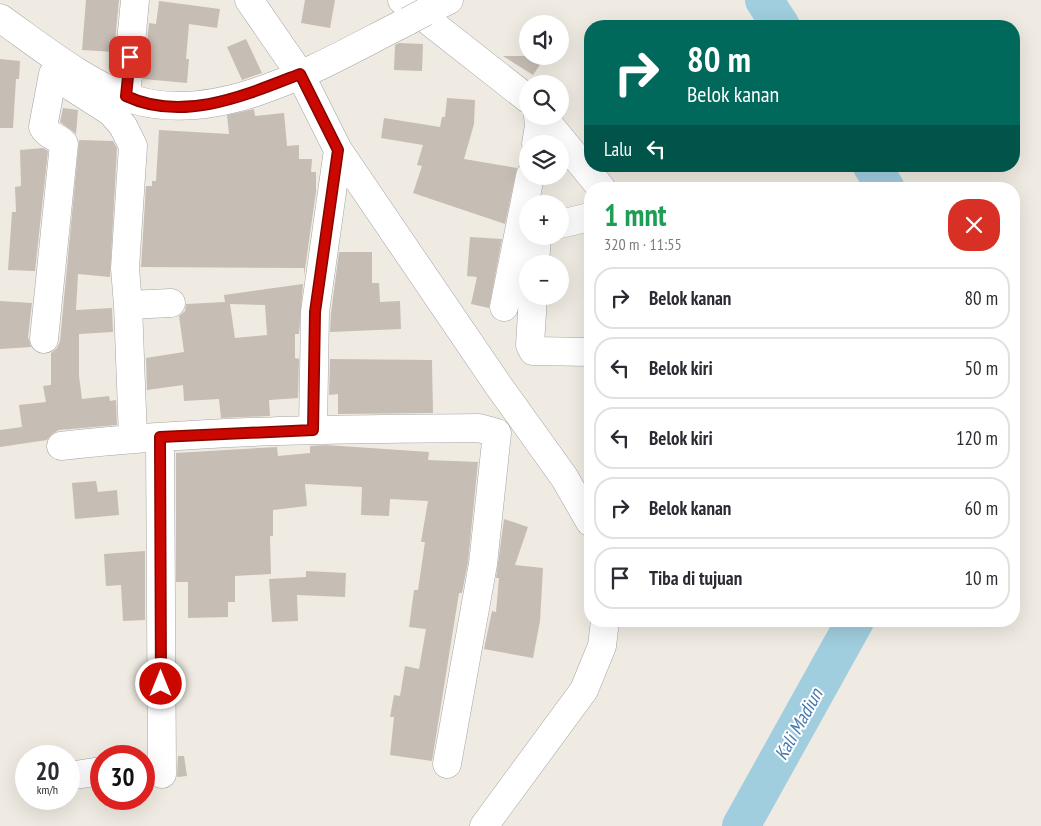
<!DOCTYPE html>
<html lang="id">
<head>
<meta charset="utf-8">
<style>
	body { margin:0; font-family:"PT Sans Narrow",sans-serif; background:#f2f2f3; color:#2b2b33; height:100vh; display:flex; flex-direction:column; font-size:19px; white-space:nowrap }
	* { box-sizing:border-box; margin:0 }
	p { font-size:16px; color:#7c7c81 }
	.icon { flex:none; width:28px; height:28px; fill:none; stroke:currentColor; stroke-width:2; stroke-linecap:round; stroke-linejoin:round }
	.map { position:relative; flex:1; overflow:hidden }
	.side { position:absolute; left:584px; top:182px; width:436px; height:445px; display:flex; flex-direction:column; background:#fff; border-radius:20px; box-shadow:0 5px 20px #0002 }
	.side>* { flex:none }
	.hud { position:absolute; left:584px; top:20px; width:436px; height:152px; border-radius:20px; box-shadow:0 5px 20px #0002; background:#00695c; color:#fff; overflow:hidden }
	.fabs { position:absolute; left:519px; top:15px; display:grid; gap:10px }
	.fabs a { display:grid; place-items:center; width:50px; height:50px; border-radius:50%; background:#fff; box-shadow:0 5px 20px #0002; font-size:25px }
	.speed { position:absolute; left:15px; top:745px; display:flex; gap:10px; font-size:25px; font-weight:700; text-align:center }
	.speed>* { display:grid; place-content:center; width:65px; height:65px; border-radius:50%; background:#fff; box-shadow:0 5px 20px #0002; line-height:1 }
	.speed small { font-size:12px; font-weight:400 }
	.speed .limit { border:8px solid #d22; background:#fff; color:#111 }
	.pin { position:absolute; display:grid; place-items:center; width:42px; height:42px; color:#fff; margin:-21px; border-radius:10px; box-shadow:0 2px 8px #0006 }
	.me { position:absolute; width:55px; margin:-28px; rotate:0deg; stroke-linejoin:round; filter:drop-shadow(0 0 4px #0008) }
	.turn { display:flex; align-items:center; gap:18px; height:105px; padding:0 20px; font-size:22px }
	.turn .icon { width:65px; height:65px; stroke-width:2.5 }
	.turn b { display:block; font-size:35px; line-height:42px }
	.then { display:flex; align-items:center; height:48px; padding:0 20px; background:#0003; gap:10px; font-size:19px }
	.round { display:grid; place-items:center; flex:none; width:52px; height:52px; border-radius:20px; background:#f2f2f3 }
	.overview { display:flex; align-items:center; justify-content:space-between; height:85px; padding:0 20px }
	h1 { font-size:30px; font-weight:700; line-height:38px; color:#1e9e55 }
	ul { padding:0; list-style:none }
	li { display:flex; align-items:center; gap:15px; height:62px; margin:0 10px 8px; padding:0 10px; border:2px solid #e1e1e2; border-radius:20px }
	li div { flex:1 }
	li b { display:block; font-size:19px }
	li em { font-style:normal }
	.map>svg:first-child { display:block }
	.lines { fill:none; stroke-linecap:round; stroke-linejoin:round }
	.river { stroke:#a0cedf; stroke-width:38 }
	.building { fill:#c6bdb5; fill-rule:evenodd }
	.minor-casing { stroke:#a4a4a4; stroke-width:29 }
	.minor { stroke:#fff; stroke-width:28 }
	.minor-bridge-casing { stroke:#a4a4a4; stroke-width:29; stroke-linecap:butt }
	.minor-bridge { stroke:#fff; stroke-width:28 }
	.route-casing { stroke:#830500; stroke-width:12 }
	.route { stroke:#ca0800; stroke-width:9 }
	.labels { text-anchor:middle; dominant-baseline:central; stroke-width:4; stroke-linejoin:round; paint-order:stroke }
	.water-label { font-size:19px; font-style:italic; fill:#4577b0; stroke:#fff }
</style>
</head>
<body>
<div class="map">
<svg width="1041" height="826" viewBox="0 0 1041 826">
	<rect width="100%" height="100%" fill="#efebe2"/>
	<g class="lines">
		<path class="river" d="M764 0 781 26
			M872 166 886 189
			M741 826 855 621"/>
	</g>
	<path class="building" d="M86 0H119L114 52 82 50Z
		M305 0H335L330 28 301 23Z
		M159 1 220 9 217 28 189 24 186 59H189L187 83 143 79 149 23 156 24Z
		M246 39 262 73 242 80 227 47Z
		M399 43 423 44 422 71 394 70 395 45Z
		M503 56H546L533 75Z
		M0 59 20 61 19 79H16L13 128H0Z
		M447 98 475 100 474 124 464 159 517 168 505 224 413 193 422 166 417 165 423 145 381 138 384 118 440 127 442 117H445Z
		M63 108 78 110 76 134 60 122Z
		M254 109 255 116 284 113 287 146 299 145V159H312L311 172H316V192L304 276V268L141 267 146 186H152V181H156L159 130 229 134 227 115Z
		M79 140 113 141 117 148 110 277 78 274 76 310 112 308 113 332 79 334V376L82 399 109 396 110 401 116 400 117 425 59 430 52 434 47 440 0 447V430L22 427 19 405 46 402 43 386 51 385V353L57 348 60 341Z
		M43 148 48 151 35 271 8 270 12 212H16L15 187 21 186 20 150Z
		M470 237 502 239 489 308 471 304 477 277 467 276Z
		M339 252H372V283H379L380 302 400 301 401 329 330 332 331 313Z
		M303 284 299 334H295V358L299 359 298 398 269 400 270 416 221 418 219 399 184 401 183 385 147 390 146 358 184 352 179 316 185 311 186 304 225 302 224 295ZM230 304 265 305 267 335 235 338Z
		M0 301 32 303 28 337 31 347 0 349Z
		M330 359 432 360 433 413 338 414V394L329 395Z
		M326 445 429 452 428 460 478 462 468 562 462 593H459L432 761 390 755 394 717H390L394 695 400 696 405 666 419 669 426 629 409 627 414 590H418L425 542H421L428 501 390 499 389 516 361 515 362 487 305 484 307 506 273 510V536H270L271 574 235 576V602H228V617L188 618V582H176V453L277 447 278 456 310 453V446Z
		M96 481 98 492 117 490 119 515 75 519 72 483Z
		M504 519 528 527 515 565 543 568 540 621 533 658 484 649 492 611 496 612 499 578H496Z
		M145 551V620L123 621 121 585 106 586 104 554Z
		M306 571 346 573 345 597 297 595 298 621 272 622 269 579 306 577Z
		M178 756H184L187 776 177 777Z"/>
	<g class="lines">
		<g class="minor-casing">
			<path id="minor" d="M249 0 300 74 338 150 498 385 564 477 590 522
				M402 0 528 99
				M425 12 449 0
				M0 18C40 46 89 86 135 100 226 126 329 60 408 21
				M69 85 111 112 123 126 133 146 125 268 128 305 171 303
				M126 96 135 0
				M542 116 602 189
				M536 144 539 126 538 116
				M560 224 590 217
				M535 264 537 236
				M533 296 530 345 533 351 590 352
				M128 305 133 438
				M504 307 530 176
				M44 339 64 144C58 136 48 137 43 127L53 74
				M313 430 315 312 338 150
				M160 437 162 774
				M61 446C200 430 340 429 479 428L497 433 483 564 447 764
				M69 776 101 771
				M484 826 584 690 602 646 605 621"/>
		</g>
		<use href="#minor" class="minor"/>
		<g class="minor-bridge-casing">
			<path id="minor-bridge" d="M408 21 425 12"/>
		</g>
		<use href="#minor-bridge" class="minor-bridge"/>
	</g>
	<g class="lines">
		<g class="route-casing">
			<path id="route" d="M130 57 126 96C183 123 246 95 300 74L338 150 315 312 313 430 160 437 161 684"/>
		</g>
		<use href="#route" class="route"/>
	</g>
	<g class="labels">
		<g class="water-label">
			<text transform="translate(798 724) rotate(-61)">Kali Madiun</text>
		</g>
	</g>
</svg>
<div class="fabs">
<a><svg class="icon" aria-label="sound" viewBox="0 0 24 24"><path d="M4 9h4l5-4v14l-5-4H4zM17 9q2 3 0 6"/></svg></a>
<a><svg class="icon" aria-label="search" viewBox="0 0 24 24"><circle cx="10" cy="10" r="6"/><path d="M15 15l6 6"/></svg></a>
<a><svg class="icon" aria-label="layers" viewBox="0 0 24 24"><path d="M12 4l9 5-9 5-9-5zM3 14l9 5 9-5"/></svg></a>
<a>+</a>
<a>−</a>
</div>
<div class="speed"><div>20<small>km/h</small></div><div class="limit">30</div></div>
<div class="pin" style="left:130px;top:57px;background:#d93025"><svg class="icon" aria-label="arrive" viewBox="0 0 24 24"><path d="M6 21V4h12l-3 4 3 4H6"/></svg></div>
<svg class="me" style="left:161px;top:684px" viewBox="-20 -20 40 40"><circle r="17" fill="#ca0800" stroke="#fff" stroke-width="3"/><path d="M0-11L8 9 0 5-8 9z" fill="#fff"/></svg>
<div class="hud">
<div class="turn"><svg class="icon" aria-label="right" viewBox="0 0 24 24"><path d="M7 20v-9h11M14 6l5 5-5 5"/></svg><div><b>80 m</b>Belok kanan</div></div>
<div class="then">Lalu<svg class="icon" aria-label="left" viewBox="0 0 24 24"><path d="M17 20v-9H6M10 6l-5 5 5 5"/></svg></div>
</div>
<section class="side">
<div class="overview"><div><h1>1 mnt</h1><p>320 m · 11:55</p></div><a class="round" style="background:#d93025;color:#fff"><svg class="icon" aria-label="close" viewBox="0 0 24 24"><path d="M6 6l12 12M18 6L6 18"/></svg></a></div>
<ul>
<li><svg class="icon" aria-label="right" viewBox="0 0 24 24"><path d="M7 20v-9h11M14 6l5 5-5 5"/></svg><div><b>Belok kanan</b></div><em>80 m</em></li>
<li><svg class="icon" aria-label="left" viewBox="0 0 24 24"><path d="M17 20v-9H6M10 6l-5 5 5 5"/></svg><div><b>Belok kiri</b></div><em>50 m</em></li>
<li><svg class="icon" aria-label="left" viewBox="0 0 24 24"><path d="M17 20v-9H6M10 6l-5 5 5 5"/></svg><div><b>Belok kiri</b></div><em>120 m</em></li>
<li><svg class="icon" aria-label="right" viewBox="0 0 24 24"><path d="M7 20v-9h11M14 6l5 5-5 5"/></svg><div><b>Belok kanan</b></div><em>60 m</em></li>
<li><svg class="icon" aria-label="arrive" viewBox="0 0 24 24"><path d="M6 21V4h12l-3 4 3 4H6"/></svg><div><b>Tiba di tujuan</b></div><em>10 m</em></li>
</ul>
</section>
</div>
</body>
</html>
